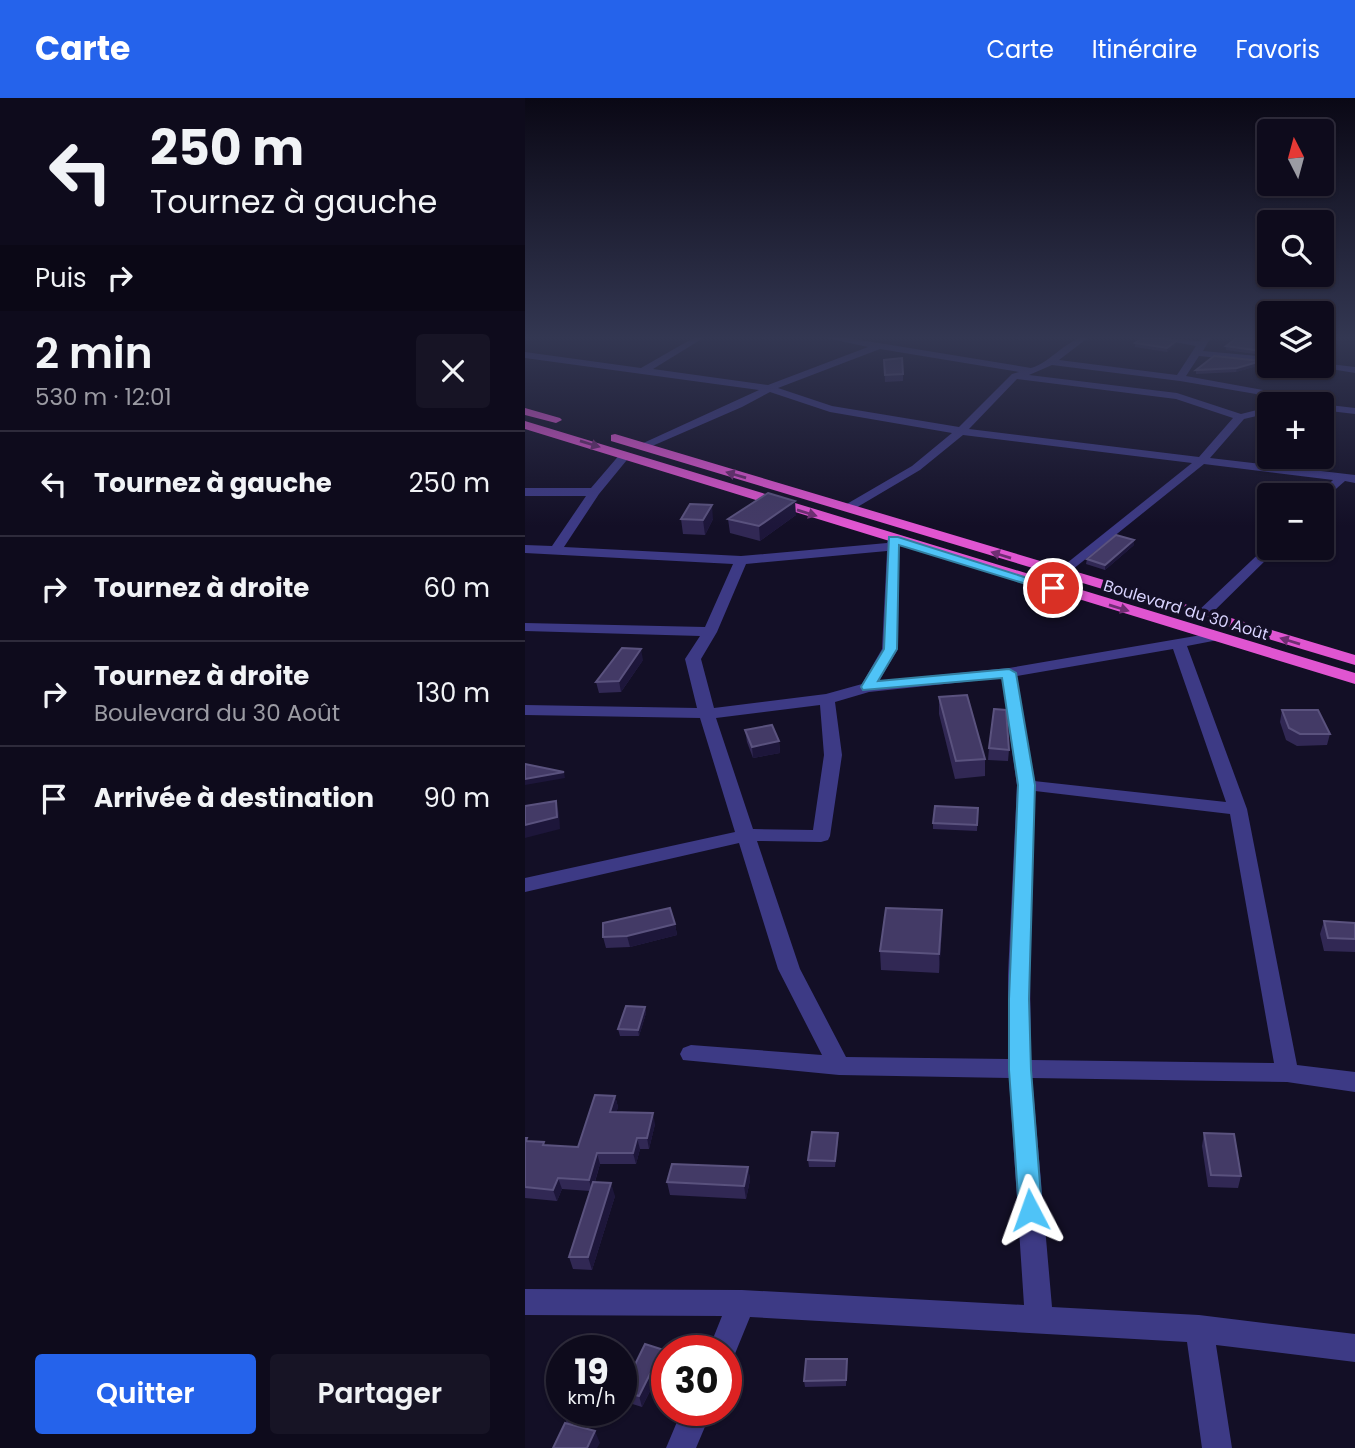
<!DOCTYPE html>
<html lang="fr">
<head>
<meta charset="utf-8">
<style>
	body { margin:0; font-family:Poppins,sans-serif; background:#171425; color:#f1f3f6; height:100vh; display:flex; flex-direction:column; font-size:26px; white-space:nowrap }
	* { box-sizing:border-box; margin:0 }
	p { font-size:23px; color:#9b9ba3 }
	.icon { flex:none; width:38px; height:38px; fill:none; stroke:currentColor; stroke-width:2; stroke-linecap:round; stroke-linejoin:round }
	.map { position:relative; flex:1; overflow:hidden }
	.sheet { display:flex; flex-direction:column; background:#0e0b1c; width:525px }
	.sheet>* { flex:none }
	.banner { background:#0e0b1c; color:#f1f3f6; overflow:hidden }
	.needle { width:46px; rotate:354deg }
	.tools { position:absolute; left:732px; top:21px; display:grid; gap:14px }
	.tools a { display:grid; place-items:center; width:77px; height:77px; border-radius:7px; background:#0e0b1c; box-shadow:0 2px 5px #0004,0 0 0 2px #2e2b3b; font-size:35px }
	.speed { position:absolute; left:21px; top:1237px; display:flex; gap:14px; font-size:35px; font-weight:700; text-align:center }
	.speed>* { display:grid; place-content:center; width:91px; height:91px; border-radius:50%; background:#0e0b1c; box-shadow:0 2px 5px #0004,0 0 0 2px #2e2b3b; line-height:1 }
	.speed small { font-size:18px; font-weight:400 }
	.speed .limit { border:10px solid #d22; background:#fff; color:#111 }
	.pin { position:absolute; display:grid; place-items:center; width:60px; height:60px; color:#fff; margin:-30px; border:4px solid #fff; border-radius:50%; box-shadow:0 2px 7px #0007 }
	.me { position:absolute; width:77px; margin:-38px; rotate:356deg; stroke-linejoin:round; filter:drop-shadow(0 0 5px #0008) }
	.turn { display:flex; align-items:center; gap:24px; height:147px; padding:0 35px; font-size:32px }
	.turn .icon { width:91px; height:91px; stroke-width:2.5 }
	.turn b { display:block; font-size:49px; line-height:60px }
	.then { display:flex; align-items:center; height:66px; padding:0 35px; background:#0003; gap:14px; font-size:26px }
	.round { display:grid; place-items:center; flex:none; width:74px; height:74px; border-radius:7px; background:#171425 }
	.head { display:flex; align-items:center; justify-content:space-between; height:119px; padding:0 35px }
	h1 { font-size:42px; font-weight:600; line-height:52px }
	.button { display:flex; gap:14px; margin-top:auto; padding:14px 35px }
	.button a { flex:1; height:80px; border-radius:7px; background:#2563eb; color:#fff; font-size:28px; font-weight:600; line-height:80px; text-align:center }
	.button a+a { background:#171425; color:#f1f3f6 }
	ul { padding:0; list-style:none }
	li { display:flex; align-items:center; gap:21px; height:105px; padding:0 35px; border-top:2px solid #2e2b3b }
	li div { flex:1 }
	li b { display:block; font-size:26px }
	li em { font-style:normal }
	header { display:flex; align-items:center; gap:42px; box-sizing:border-box; height:98px; padding:0 35px; background:#2563eb; color:#fff }
	header strong { font-size:33px }
	nav { display:flex; gap:38px; margin-inline-start:auto; font-size:24px }
	main { display:flex; flex:1; min-height:0 }
	.map>svg:first-child { display:block }
	.lines { fill:none; stroke-linecap:round; stroke-linejoin:round }
	.minor { fill:#3d3a85; fill-rule:evenodd }
	.trunk { fill:#e055d1; fill-rule:evenodd }
	.wall { fill:#312854 }
	.shaded-wall { fill:#1d163a }
	.building { fill:#433a66; stroke:#5a527e; stroke-width:2 }
	.oneway { fill:#6f2e73 }
	.route { fill:#4fc3f7; stroke:#337fa1; stroke-width:2 }
	.labels { text-anchor:middle; dominant-baseline:central; stroke-width:7; stroke-linejoin:round; paint-order:stroke }
	.far-street-label { font-size:16px; fill:#d9d4ff; stroke:#130f26 }
</style>
</head>
<body>
<header>
<strong>Carte</strong>
<nav><a>Carte</a><a>Itinéraire</a><a>Favoris</a></nav>
</header>
<main>
<section class="sheet">
<div class="banner">
<div class="turn"><svg class="icon" aria-label="left" viewBox="0 0 24 24"><path d="M17 20v-9H6M10 6l-5 5 5 5"/></svg><div><b>250 m</b>Tournez à gauche</div></div>
<div class="then">Puis<svg class="icon" aria-label="right" viewBox="0 0 24 24"><path d="M7 20v-9h11M14 6l5 5-5 5"/></svg></div>
</div>
<div class="head"><div><h1>2 min</h1><p>530 m · 12:01</p></div><a class="round"><svg class="icon" aria-label="close" viewBox="0 0 24 24"><path d="M6 6l12 12M18 6L6 18"/></svg></a></div>
<ul>
<li><svg class="icon" aria-label="left" viewBox="0 0 24 24"><path d="M17 20v-9H6M10 6l-5 5 5 5"/></svg><div><b>Tournez à gauche</b></div><em>250 m</em></li>
<li><svg class="icon" aria-label="right" viewBox="0 0 24 24"><path d="M7 20v-9h11M14 6l5 5-5 5"/></svg><div><b>Tournez à droite</b></div><em>60 m</em></li>
<li><svg class="icon" aria-label="right" viewBox="0 0 24 24"><path d="M7 20v-9h11M14 6l5 5-5 5"/></svg><div><b>Tournez à droite</b><p>Boulevard du 30 Août</p></div><em>130 m</em></li>
<li><svg class="icon" aria-label="arrive" viewBox="0 0 24 24"><path d="M6 21V4h12l-3 4 3 4H6"/></svg><div><b>Arrivée à destination</b></div><em>90 m</em></li>
</ul>
<div class="button"><a>Quitter</a><a>Partager</a></div>
</section>
<div class="map">
<svg width="830" height="1350" viewBox="0 0 830 1350">
	<rect width="100%" height="100%" fill="#130f26"/>
	<g class="lines">
		<path class="minor" d="M170 239H180L128 271 243 287 343 249 297 239H317L506 270C527 264 542 239 564 239L534 262 652 277 671 248 622 239 675 243 678 239H686L678 253 744 259V265L674 258 661 278 738 292 756 306H745L731 296 655 283 527 267 504 277 652 295 716 316 744 309V315L719 321 685 360 830 377V385L820 383 796 404V397H792L808 382 679 366 537 480 530 476 532 473 667 365 438 337 395 372 324 414 318 410 320 407 387 368 427 335 305 314 245 294 217 309 118 352 114 351V347L234 292 0 260V254L116 270ZM355 251 494 274 487 276 434 329 307 308 253 290ZM492 281 651 301 708 320 674 359 444 331Z
			M796 265 830 269V275L788 268H796Z
			M795 306H796L830 310V316L796 312Z
			M100 354 106 357 74 396 39 449 216 458 362 445 364 439H374L373 551 354 583 484 570 688 535 693 536 695 539 693 542 662 548 722 711 772 967 830 974V994L762 984 507 980 527 1209 674 1217 830 1236V1264L691 1247 707 1350H677L662 1244 225 1219 207 1263 201 1266V1253H183L197 1218 0 1217V1191L217 1192 499 1207 484 980 314 977 158 962 155 956 158 950 166 947 297 957 253 871 214 745 0 794V780L210 734 175 620 0 617V607L172 610 160 561 175 538 0 533V525L180 529 208 466 0 455V447L27 448 61 398H0V390H66L96 355ZM362 453 357 551 337 586 301 596 189 610 176 561 192 534 221 466ZM648 551 701 704 509 683 492 578ZM477 580 492 687 483 877V961L321 959 275 871 232 743 296 744 303 742 305 738 317 657 310 604 344 594ZM295 607 299 657 288 732 228 731 191 620ZM510 693 705 716 749 965 506 962 505 877Z
			M744 446V450H751L750 453 682 520H672L670 517 672 514Z
			M157 1312H187L171 1350H141Z"/>
		<path class="trunk" d="M0 310 35 320 37 322 31 325 0 317Z
			M0 323 830 575V586L0 331Z
			M90 336 830 557V567L86 343V337Z"/>
	</g>
	<path class="wall" d="M744 239V258L701 252V248Z
		M610 245 650 247 642 254 610 249Z
		M359 262 378 276V283L360 284Z
		M735 267 711 274 671 276V272Z
		M271 417 235 443 205 435 203 421Z
		M156 421H188L180 437 158 436Z
		M609 447 580 472 561 466 562 461Z
		M118 562 96 594 74 595 71 584Z
		M414 599 460 661V678L430 681 414 616Z
		M757 612 805 636 802 647 772 648 761 642 755 624Z
		M220 632 254 643 255 655 228 660 222 644Z
		M464 650 484 652 483 663 463 662Z
		M453 710 452 733 408 731V725Z
		M799 823 830 825V854L799 853 795 836Z
		M150 826 152 837 105 849 81 850 78 839Z
		M417 831 414 875 356 872 355 853Z
		M120 909 121 915 114 938H95L93 931Z
		M90 998 93 1009 91 1015 130 1026 124 1051H115L111 1066H75L70 1084 90 1098 67 1172 48 1171 44 1159 65 1093 37 1091 32 1103 0 1100V1040L3 1043 20 1047 53 1049Z
		M679 1035 716 1078 713 1090 683 1089 677 1048Z
		M313 1041 310 1069H284L283 1062Z
		M223 1069 225 1082 221 1101 145 1097 142 1084Z
		M142 1253V1291L128 1287 117 1309 101 1304 97 1293Z
		M322 1261 321 1288 280 1289 279 1283Z
		M71 1312 62 1330 75 1345 42 1326 40 1320Z"/>
	<path class="shaded-wall" d="M651 243 650 247 642 254V250Z
		M736 263 735 267 711 274 712 270Z
		M270 403 271 417 235 443 234 428Z
		M187 407 188 421 180 437 178 422Z
		M609 442V447L580 472V467Z
		M116 551 118 562 96 594 94 583Z
		M254 643 255 655 228 660 227 649Z
		M39 674 40 680 0 687V681Z
		M31 703 34 715 35 731 0 740V746V727Z
		M417 812V831L414 875V856Z
		M150 826 152 837 105 849 102 838Z
		M120 909 121 915 114 938 113 932Z
		M90 998 93 1009 88 1026 85 1014Z
		M128 1015 130 1026 124 1051 122 1040Z
		M112 1040 115 1051 111 1066 108 1055Z
		M72 1055 75 1066 67 1093 64 1082Z
		M223 1069 225 1082 221 1101 219 1088Z
		M33 1080 37 1091 32 1103 28 1092Z
		M86 1085 90 1098 67 1172 63 1159Z
		M180 1245 182 1253H176Z
		M125 1276 128 1287 117 1309 114 1298Z
		M65 1312H71L61 1332 58 1326Z
		M70 1333 75 1345 72 1350H62Z"/>
	<path class="building" d="M619 239H630L651 243 642 250 610 245Z
		M713 239H744V254L701 248Z
		M689 258 736 263 712 270 671 272Z
		M377 260 378 276 360 277 359 262Z
		M243 395 270 403 234 428 203 421Z
		M165 406 187 407 178 422 156 421Z
		M591 437 609 442 580 467 562 461Z
		M97 550 116 551 94 583 71 584Z
		M442 597 460 661 431 663 414 599Z
		M469 611 481 612 484 652 464 650Z
		M757 612H793L805 636H775L764 630Z
		M247 627 254 643 227 649 220 632Z
		M0 666 39 674 0 681Z
		M31 703 32 719 0 727V708Z
		M410 708 453 710 452 727 408 725Z
		M145 810 150 826 102 838 78 839V825Z
		M361 810 417 812 414 856 355 853Z
		M799 823 830 825V841L803 840Z
		M101 908 120 909 113 932 93 931Z
		M70 997 90 998 85 1014 128 1015 122 1040H112L108 1055H72L64 1082 33 1080 28 1092 0 1089V1040H2L1 1043 19 1044 18 1047 53 1049Z
		M287 1034 313 1035 310 1063 283 1062Z
		M679 1035 709 1036 716 1078 686 1077Z
		M147 1066 223 1069 219 1088 142 1084Z
		M68 1084 86 1085 63 1159H44Z
		M159 1239 180 1245 176 1253H152Z
		M120 1246 142 1253V1281L125 1276 114 1298 97 1293Z
		M281 1261H322L321 1282 279 1283Z
		M44 1312H65L58 1326 40 1320Z
		M40 1325 70 1333 62 1350H28Z"/>
	<defs><path id="oneway-solid" d="M-6-.8H1V-3.2L6.5 0L1 3.2V.8H-6Z" transform="scale(1.75)"/></defs>
	<g class="oneway">
		<use href="#oneway-solid" transform="translate(65 346) rotate(17)"/>
		<use href="#oneway-solid" transform="translate(211 377) rotate(-164)"/>
		<use href="#oneway-solid" transform="translate(282 415) rotate(17)"/>
		<use href="#oneway-solid" transform="translate(476 457) rotate(-163)"/>
		<use href="#oneway-solid" transform="translate(594 510) rotate(17)"/>
		<use href="#oneway-solid" transform="translate(765 543) rotate(-163)"/>
	</g>
	<linearGradient id="sky" x2="0" y2="1"><stop stop-color="#0a0815"/><stop offset="0.56" stop-color="#333752"/><stop offset="1" stop-color="#333752" stop-opacity="0"/></linearGradient>
	<rect width="830" height="428" fill="url(#sky)"/>
	<path class="route" d="M364 439H373L534 490 528 494 524 493 374 447 372 551 353 583 484 571 491 575 510 687 504 901 506 972 517 1112 514 1119 505 1122 497 1119 494 1112 484 972V901L493 687 477 580 338 592 336 589 359 551Z"/>
	<g class="labels">
		<g class="far-street-label">
			<text transform="translate(661 512) rotate(17)">Boulevard du 30 Août</text>
		</g>
	</g>
</svg>
<div class="tools">
<a><svg class="needle" viewBox="-14 -14 28 28"><path d="M0-13l5 13h-10z" fill="#e53935"/><path d="M0 13l5-13h-10z" fill="#9b9ba3"/></svg></a>
<a><svg class="icon" aria-label="search" viewBox="0 0 24 24"><circle cx="10" cy="10" r="6"/><path d="M15 15l6 6"/></svg></a>
<a><svg class="icon" aria-label="layers" viewBox="0 0 24 24"><path d="M12 4l9 5-9 5-9-5zM3 14l9 5 9-5"/></svg></a>
<a>+</a>
<a>−</a>
</div>
<div class="speed"><div>19<small>km/h</small></div><div class="limit">30</div></div>
<div class="pin" style="left:528px;top:490px;background:#d93025"><svg class="icon" aria-label="arrive" viewBox="0 0 24 24"><path d="M6 21V4h12l-3 4 3 4H6"/></svg></div>
<svg class="me" style="left:505px;top:1112px" viewBox="-20 -20 40 40"><path d="M0-17L14 15 0 8-14 15z" fill="#4fc3f7" stroke="#fff" stroke-width="4"/></svg>
</div>
</main>
</body>
</html>
